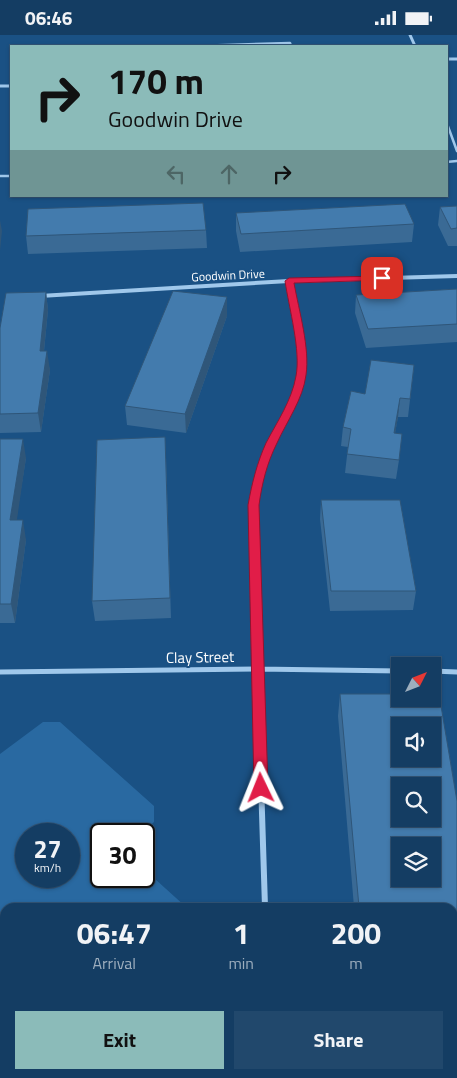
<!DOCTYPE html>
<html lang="en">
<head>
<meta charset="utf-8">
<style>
	body { margin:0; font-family:"Titillium Web",sans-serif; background:#21486c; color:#f1f3f6; height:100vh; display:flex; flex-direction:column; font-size:19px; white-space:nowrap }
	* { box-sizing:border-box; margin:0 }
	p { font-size:16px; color:#9daebe }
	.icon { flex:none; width:28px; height:28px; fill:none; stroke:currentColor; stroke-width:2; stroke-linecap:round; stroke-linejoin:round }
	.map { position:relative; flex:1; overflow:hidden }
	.side { position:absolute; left:0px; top:868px; width:458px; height:176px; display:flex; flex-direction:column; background:#143d63; border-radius:15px 15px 0 0; box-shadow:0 1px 4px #0004,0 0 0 1px #335678 }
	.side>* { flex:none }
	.top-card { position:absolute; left:10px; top:10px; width:438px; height:152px; border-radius:0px; box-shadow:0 1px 4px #0004,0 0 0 1px #335678; background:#8bbbb9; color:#111; overflow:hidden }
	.needle { width:32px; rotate:48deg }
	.fabs { position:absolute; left:391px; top:622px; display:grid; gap:10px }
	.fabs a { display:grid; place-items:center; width:50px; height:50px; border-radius:0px; background:#143d63; box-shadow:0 1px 4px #0004,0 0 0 1px #335678; font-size:25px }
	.speed { position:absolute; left:15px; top:788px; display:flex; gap:10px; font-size:25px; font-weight:700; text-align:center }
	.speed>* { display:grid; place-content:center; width:65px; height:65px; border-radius:50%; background:#143d63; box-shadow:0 1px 4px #0004,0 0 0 1px #335678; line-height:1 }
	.speed small { font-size:12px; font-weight:400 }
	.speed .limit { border:2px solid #111; border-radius:8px; background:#fff; color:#111 }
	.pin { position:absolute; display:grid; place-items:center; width:42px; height:42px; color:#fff; margin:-21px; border-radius:10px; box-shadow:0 2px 8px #0006 }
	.me { position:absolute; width:55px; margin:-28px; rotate:358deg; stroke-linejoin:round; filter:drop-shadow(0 0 4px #0008) }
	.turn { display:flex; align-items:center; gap:18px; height:105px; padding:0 15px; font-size:22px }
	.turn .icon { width:65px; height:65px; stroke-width:2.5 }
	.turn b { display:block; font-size:35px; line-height:42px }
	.lanes { display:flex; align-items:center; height:48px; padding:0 15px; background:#0003; justify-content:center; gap:25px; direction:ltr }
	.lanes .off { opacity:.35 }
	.eta { display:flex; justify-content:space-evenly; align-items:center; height:85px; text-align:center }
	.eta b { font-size:30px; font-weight:700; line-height:35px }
	.primary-button { display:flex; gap:10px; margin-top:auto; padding:10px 15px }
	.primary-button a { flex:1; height:58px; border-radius:0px; background:#8bbbb9; color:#111; font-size:20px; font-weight:700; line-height:58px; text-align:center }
	.primary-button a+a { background:#21486c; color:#f1f3f6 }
	.status { display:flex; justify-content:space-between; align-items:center; height:35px; padding:0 25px; background:#143d63; direction:ltr }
	.status svg { height:14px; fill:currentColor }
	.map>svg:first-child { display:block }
	.green { fill:#2969a1; fill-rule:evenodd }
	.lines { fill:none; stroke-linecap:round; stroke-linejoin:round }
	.lane { stroke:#a0c8eb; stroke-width:2.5 }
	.street-far3 { stroke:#a0c8eb; stroke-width:3 }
	.street-far2 { stroke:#a0c8eb; stroke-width:4 }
	.street-far1 { stroke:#a0c8eb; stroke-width:5 }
	.street { stroke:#a0c8eb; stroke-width:6 }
	.wall { fill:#3a6a95 }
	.shaded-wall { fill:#2f5679 }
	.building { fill:#437bad; stroke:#2f5679; fill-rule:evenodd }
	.route { fill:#e11d48; stroke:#92132f }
	.labels { text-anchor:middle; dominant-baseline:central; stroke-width:4; stroke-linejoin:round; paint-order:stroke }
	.far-street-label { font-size:12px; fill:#fff; stroke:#1a5184 }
	.street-label { font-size:15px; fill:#fff; stroke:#1a5184 }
</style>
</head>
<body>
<div class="status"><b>06:46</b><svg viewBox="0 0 49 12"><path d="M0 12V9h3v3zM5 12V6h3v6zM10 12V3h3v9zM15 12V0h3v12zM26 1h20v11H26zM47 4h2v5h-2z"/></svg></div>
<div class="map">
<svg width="457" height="1043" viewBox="0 0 457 1043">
	<rect width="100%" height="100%" fill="#1a5184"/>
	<path class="green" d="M43 687H60L154 771V787L141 799H101V841H144V834L186 872H5V908L0 903V719ZM26 799H69V841H26Z"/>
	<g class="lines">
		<path class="lane" d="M194 11 290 8 291 11
			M446 86 457 116
			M446 127 457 126
			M0 141H11"/>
		<path class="street-far3" d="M410 0 415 11
			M446 24H457
			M0 51H11"/>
		<path class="street-far2" d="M40 261 289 246 457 241
			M275 402C284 385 294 368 299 349 308 316 296 279 289 246"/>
		<path class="street-far1" d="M432 636 457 637
			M0 637 257 634 400 636
			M259 685 253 471 263 431 276 401"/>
		<path class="street" d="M259 684 265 872
			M270 1039V1043"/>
	</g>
	<path class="wall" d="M457 171V211H448L438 190 440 172Z
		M236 178 414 189 412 207 240 217 236 196Z
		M206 195 207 213 28 219 26 201Z
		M457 254V307L366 313 355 278 356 260Z
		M46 257 48 275 44 316 50 335 41 397 0 398V293Z
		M227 281 186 398 127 390 125 371Z
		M414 330 408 382H398L395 398 399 425 396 444 345 438 348 412 341 411 343 392 365 359Z
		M0 404 26 423 16 485 26 505 15 588H0Z
		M166 422 171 583 95 586 92 566Z
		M321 465 416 556 413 575 330 576 320 484Z
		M340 659 457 766V957H452V872H354L338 681Z"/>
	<path class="shaded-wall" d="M0 185 2 196 0 216Z
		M46 257 48 275 42 335 40 316Z
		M227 262V281L186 398 185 379Z
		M47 316 50 335 41 397 38 378Z
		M400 363 398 382 392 417 394 398Z
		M23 404 26 423 14 505 10 485Z
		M23 485 26 505 15 588 11 569Z"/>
	<path class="building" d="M203 168 206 195 26 201 28 174Z
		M405 169 414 189 241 199 236 178Z
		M457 171V193L451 194 440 172Z
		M457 254V289L368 294 356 260Z
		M173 256 227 262 185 379 125 371Z
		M46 257 40 316H47L38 378 0 379V293L6 258Z
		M371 325 414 330 410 364 400 363 394 398 402 399 399 425 347 419 351 394 343 392 351 356 365 359Z
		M165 402 170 563 92 566 97 405Z
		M0 404H23L10 485H23L11 569H0Z
		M321 465H400L416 556H331Z
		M340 659H400V664H432V659H439L457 766V938H452V872H359ZM400 691H432V724H400ZM400 751H432V784H400ZM400 811H432V844H400Z"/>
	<path class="route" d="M382 241 387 243 386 245 294 248C299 276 310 313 306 340 303 364 287 386 277 408 267 428 262 448 259 470L268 753 266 757 261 759 256 757 254 753 248 470C252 448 257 428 266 408 277 387 292 365 296 341 301 316 289 273 285 246L289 243Z"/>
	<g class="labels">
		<g class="far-street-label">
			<text transform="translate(228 240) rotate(-3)">Goodwin Drive</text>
		</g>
		<g class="street-label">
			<text transform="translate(200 622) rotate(-1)">Clay Street</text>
		</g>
	</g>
</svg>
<div class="fabs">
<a><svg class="needle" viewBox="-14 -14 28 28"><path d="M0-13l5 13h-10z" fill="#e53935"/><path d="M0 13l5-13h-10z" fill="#9daebe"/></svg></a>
<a><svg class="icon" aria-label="sound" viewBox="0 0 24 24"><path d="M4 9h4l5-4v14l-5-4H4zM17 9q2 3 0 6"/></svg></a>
<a><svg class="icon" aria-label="search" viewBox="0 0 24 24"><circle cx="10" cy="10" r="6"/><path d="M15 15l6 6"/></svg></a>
<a><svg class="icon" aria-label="layers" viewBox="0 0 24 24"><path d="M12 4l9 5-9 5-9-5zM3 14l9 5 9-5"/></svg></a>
</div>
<div class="speed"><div>27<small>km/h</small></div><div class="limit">30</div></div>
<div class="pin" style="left:382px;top:243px;background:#d93025"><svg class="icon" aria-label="arrive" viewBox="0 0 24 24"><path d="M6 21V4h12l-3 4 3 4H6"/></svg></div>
<svg class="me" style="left:261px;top:753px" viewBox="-20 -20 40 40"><path d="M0-17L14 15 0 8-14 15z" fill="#e11d48" stroke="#fff" stroke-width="4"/></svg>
<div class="top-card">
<div class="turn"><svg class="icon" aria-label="right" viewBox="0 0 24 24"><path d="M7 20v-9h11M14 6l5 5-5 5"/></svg><div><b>170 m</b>Goodwin Drive</div></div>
<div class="lanes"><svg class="icon off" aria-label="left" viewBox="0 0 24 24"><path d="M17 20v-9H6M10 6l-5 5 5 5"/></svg><svg class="icon off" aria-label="ahead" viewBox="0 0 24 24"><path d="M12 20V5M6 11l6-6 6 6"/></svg><svg class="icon" aria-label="right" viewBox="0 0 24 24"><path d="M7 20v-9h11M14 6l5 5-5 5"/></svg></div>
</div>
<section class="side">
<div class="eta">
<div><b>06:47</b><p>Arrival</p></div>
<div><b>1</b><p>min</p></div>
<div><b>200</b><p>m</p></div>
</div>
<div class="primary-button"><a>Exit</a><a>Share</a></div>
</section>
</div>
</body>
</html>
